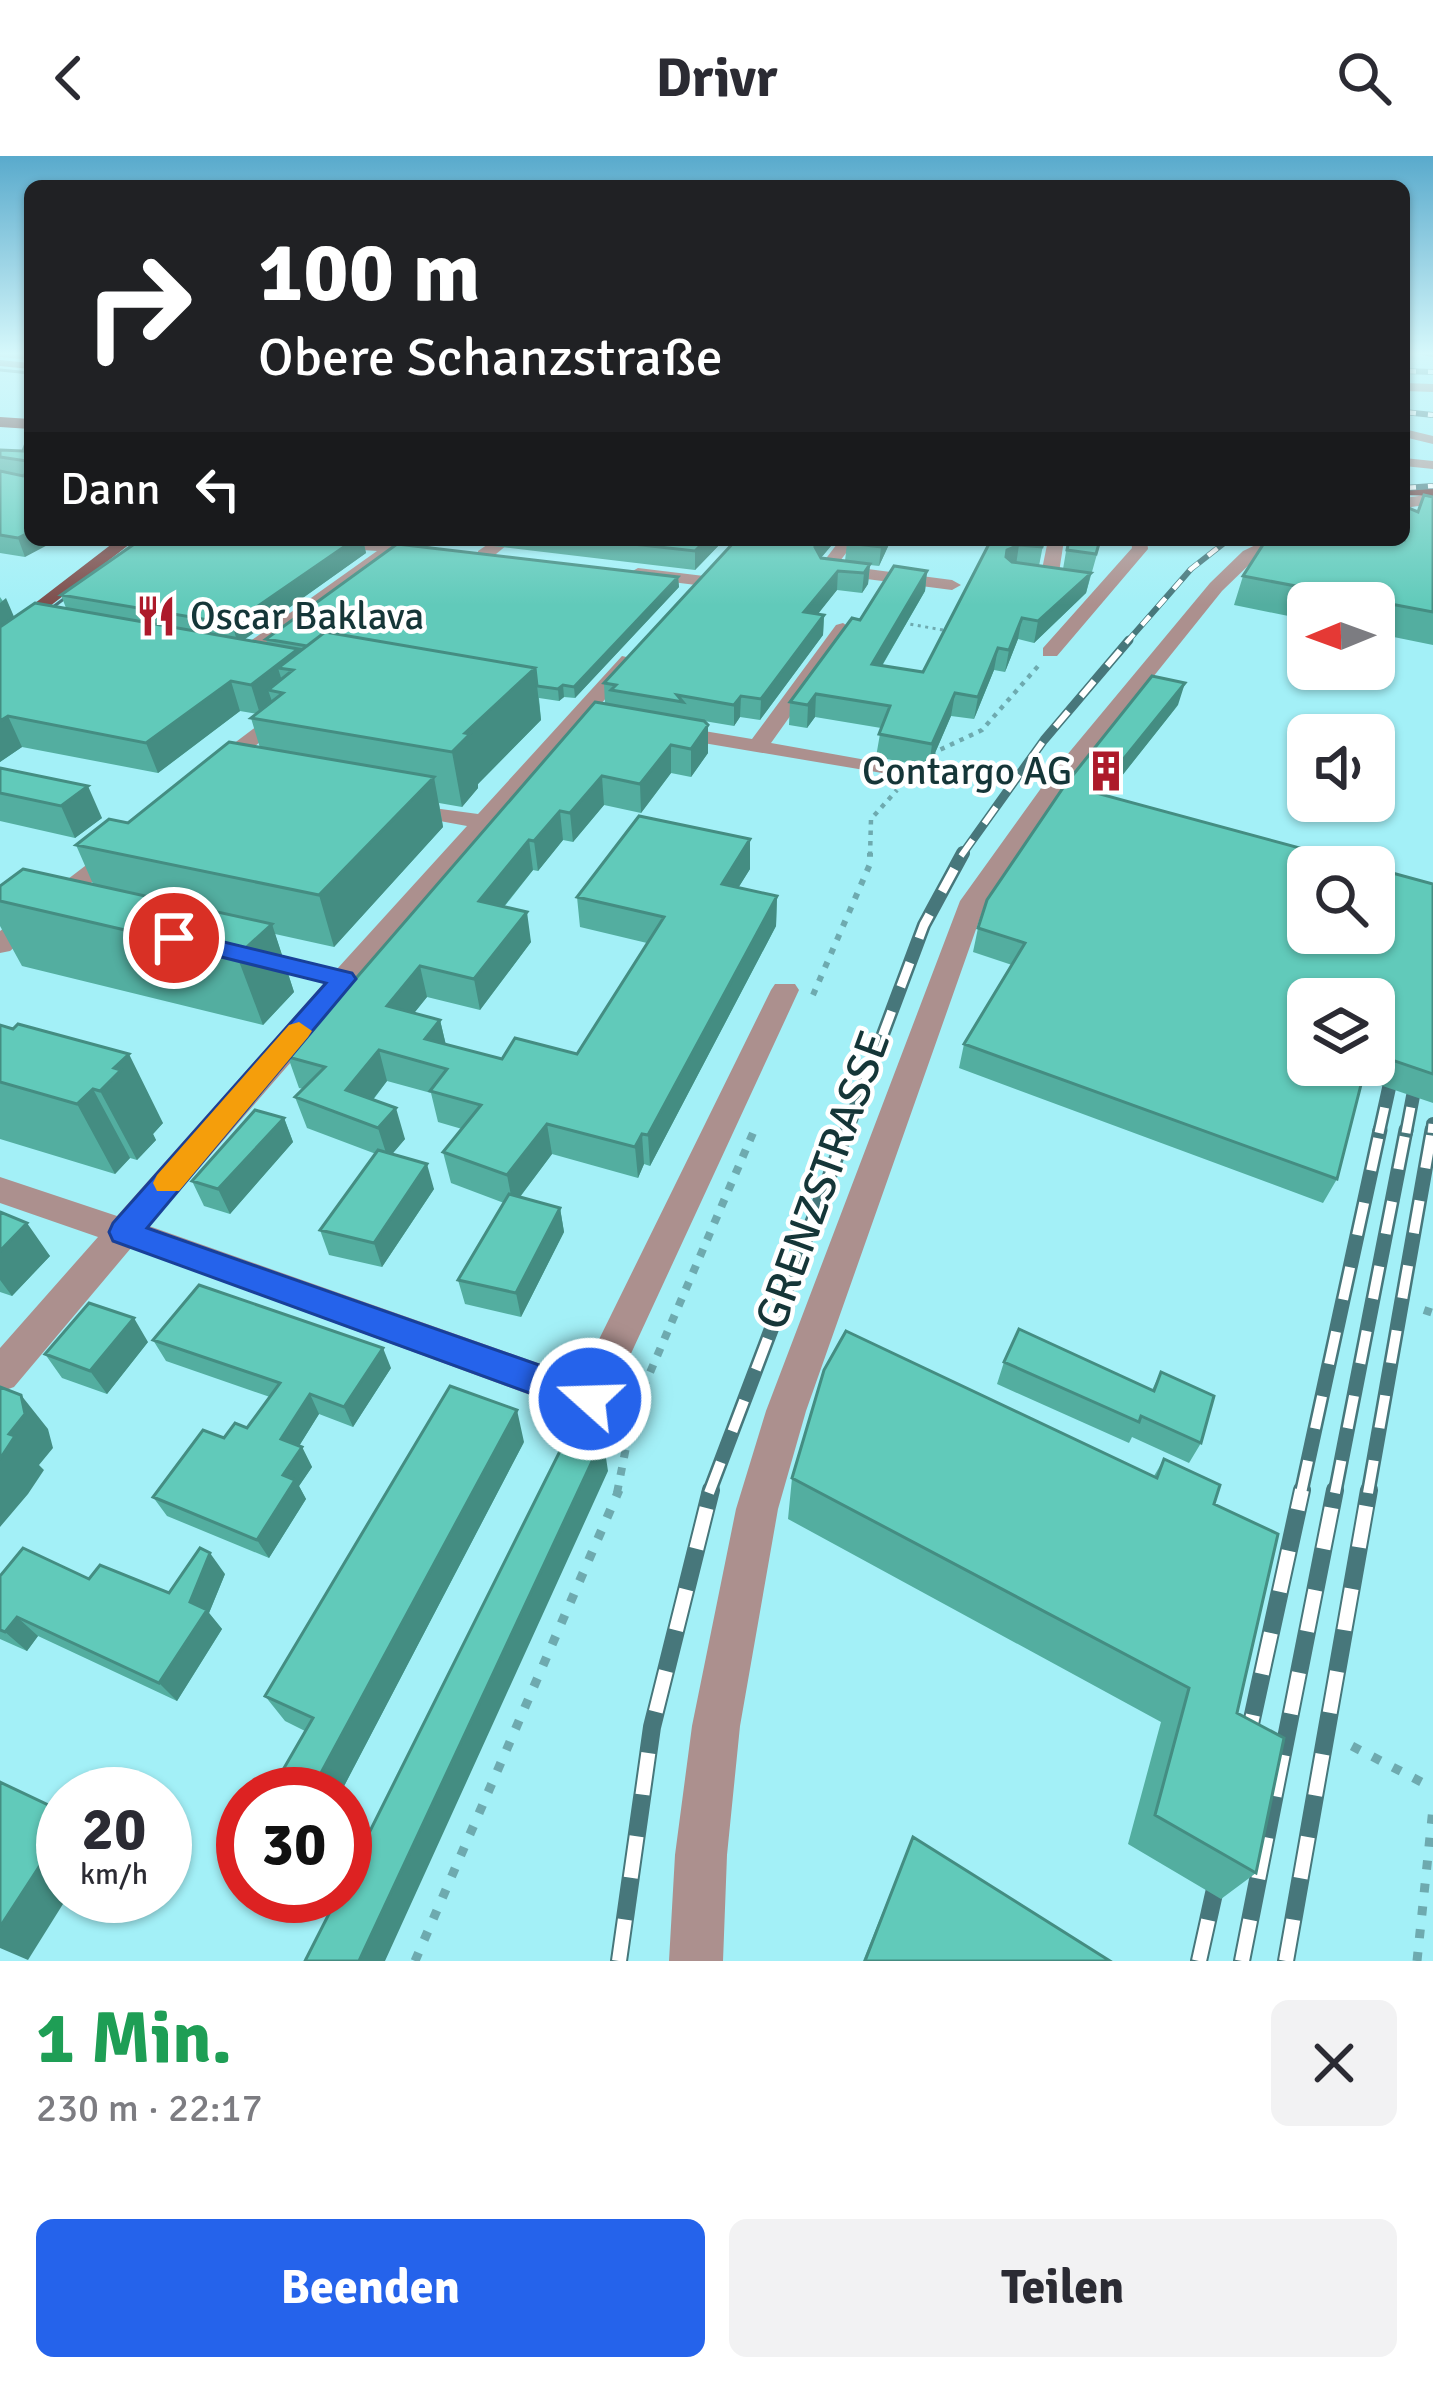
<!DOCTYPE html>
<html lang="de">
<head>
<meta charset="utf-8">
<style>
	body { margin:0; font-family:Signika,sans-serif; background:#f2f2f3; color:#2b2b33; height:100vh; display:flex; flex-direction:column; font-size:45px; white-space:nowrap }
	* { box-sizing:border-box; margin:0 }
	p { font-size:39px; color:#7c7c81 }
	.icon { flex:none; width:66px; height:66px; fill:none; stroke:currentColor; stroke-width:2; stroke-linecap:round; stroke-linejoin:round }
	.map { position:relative; height:1805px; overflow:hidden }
	.sheet { display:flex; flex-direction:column; background:#fff; flex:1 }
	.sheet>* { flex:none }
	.top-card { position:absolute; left:24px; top:24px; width:1386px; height:366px; border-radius:18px; box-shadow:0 3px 9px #0004; background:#202124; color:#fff; overflow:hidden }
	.needle { width:78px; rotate:269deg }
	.buttons { position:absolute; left:1287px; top:426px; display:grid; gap:24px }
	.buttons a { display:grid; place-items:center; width:108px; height:108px; border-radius:18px; background:#fff; box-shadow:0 3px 9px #0004; font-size:60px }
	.speed { position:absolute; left:36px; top:1611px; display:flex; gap:24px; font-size:60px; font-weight:700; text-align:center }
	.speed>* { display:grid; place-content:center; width:156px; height:156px; border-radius:50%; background:#fff; box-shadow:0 3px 9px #0004; line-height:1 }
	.speed small { font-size:30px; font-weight:400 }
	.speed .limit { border:18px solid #d22; background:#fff; color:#111 }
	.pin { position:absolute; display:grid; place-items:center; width:102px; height:102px; color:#fff; margin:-51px; border:6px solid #fff; border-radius:50%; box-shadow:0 3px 12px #0007 }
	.me { position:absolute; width:132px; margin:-66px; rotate:290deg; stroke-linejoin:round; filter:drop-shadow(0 0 9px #0008) }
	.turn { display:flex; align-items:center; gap:42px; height:252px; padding:0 36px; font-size:54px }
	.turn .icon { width:156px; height:156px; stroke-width:2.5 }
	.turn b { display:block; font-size:84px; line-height:102px }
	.then { display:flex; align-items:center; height:114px; padding:0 36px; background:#0003; gap:24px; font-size:45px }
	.round { display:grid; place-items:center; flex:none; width:126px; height:126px; border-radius:18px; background:#f2f2f3 }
	.head { display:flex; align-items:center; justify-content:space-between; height:204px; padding:0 36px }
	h1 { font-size:72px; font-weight:700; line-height:90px; color:#1e9e55 }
	.action { display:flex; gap:24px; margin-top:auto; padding:24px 36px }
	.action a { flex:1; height:138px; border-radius:18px; background:#2563eb; color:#fff; font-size:48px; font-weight:700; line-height:138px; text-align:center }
	.action a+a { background:#f2f2f3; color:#2b2b33 }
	header { display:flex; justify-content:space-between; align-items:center; height:156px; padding:0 36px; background:#fff; font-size:54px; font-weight:700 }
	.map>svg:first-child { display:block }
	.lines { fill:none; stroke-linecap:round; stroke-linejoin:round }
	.path-far4 { stroke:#6eaaaf; stroke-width:3; stroke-dasharray:3 4.5; stroke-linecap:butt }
	.path-far3 { stroke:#6eaaaf; stroke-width:4.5; stroke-dasharray:4.5 6; stroke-linecap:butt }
	.path-far2 { stroke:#6eaaaf; stroke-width:6; stroke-dasharray:6 9; stroke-linecap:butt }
	.path-far1 { stroke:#6eaaaf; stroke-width:8; stroke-dasharray:8 10; stroke-linecap:butt }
	.path { stroke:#6eaaaf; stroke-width:9; stroke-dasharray:9 14; stroke-linecap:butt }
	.minor { fill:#ac908e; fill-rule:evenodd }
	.major { fill:#7d4d4b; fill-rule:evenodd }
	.highway { fill:#6a3534; fill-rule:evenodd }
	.tram { stroke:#47777b; stroke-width:3 }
	.rail-far4-casing { stroke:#47777b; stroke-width:6 }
	.rail-far3-casing { stroke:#47777b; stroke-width:9 }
	.rail-far2-casing { stroke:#47777b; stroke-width:14 }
	.rail-far1-casing { stroke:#47777b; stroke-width:15 }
	.rail-casing { stroke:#47777b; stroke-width:18 }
	.rail-far4 { stroke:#fff; stroke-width:4.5; stroke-dasharray:12; stroke-linecap:butt }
	.rail-far3 { stroke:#fff; stroke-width:6; stroke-dasharray:20; stroke-linecap:butt }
	.rail-far2 { stroke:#fff; stroke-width:9; stroke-dasharray:26; stroke-linecap:butt }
	.rail-far1 { stroke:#fff; stroke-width:10; stroke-dasharray:33; stroke-linecap:butt }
	.rail { stroke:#fff; stroke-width:14; stroke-dasharray:42; stroke-linecap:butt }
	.wall { fill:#53aea0; fill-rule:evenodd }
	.shaded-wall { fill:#448d82 }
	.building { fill:#61caba; stroke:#448d82; stroke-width:3 }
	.route { fill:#2563eb; stroke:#184099; stroke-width:3 }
	.slow { fill:#f59e0b }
	.labels { text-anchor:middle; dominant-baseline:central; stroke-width:9; stroke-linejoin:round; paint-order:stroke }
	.far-poi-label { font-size:39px; fill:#153638; stroke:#fff; text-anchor:start }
	.street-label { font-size:45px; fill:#153638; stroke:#fff }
</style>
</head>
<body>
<header><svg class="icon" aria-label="back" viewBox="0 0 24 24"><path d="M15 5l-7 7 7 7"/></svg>Drivr<svg class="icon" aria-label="search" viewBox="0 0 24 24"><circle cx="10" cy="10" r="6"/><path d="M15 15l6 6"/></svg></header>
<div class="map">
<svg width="1433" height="1805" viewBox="0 0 1433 1805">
	<rect width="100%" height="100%" fill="#a3f0f7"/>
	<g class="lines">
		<path class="path-far4" d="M903 467 949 475"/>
		<path class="path-far3" d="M931 598 982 574 1039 509
			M870 700 871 663 897 634"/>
		<path class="path-far2" d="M813 839 870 708V697"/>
		<path class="path-far1" d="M1424 1154 1433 1157
			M617 1337 633 1256 753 977"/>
		<path class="path" d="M1352 1590 1433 1632
			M415 1805 619 1334
			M1417 1805 1433 1652"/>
		<path class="minor" d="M0 197 30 198V204L0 201Z
			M1404 227 1433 228V236L1404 235Z
			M1404 273 1433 280V288L1404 281Z
			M1404 302 1433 305V313L1404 310Z
			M1433 338V348L1404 352V342Z
			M283 384H404L443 394 435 399 396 396 249 504H235V496L377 395 291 389Z
			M494 384H513L490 403H478V395Z
			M840 384H856L837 409 952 424 961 429 952 434 820 417 818 413Z
			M1048 384H1064L1058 423 1049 428 1040 423Z
			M1131 384H1147L1148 393 1057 500H1043V492L1132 392Z
			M1266 384H1286L1255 403 1222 435 1068 627 986 745 806 1255 778 1353 740 1570 727 1699 723 1805H669L675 1699 692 1570 736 1353 766 1255 960 745 1052 617 1210 427 1243 395Z
			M638 412 704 420 713 425 704 430 632 421 629 417Z
			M843 467 852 473 771 587 900 610V620L668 581 657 575 668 569 752 583 836 469Z
			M622 500 639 504 149 1070 580 1222 771 834 775 828H795L799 834 604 1256 590 1261 131 1092 14 1231 0 1236V1192L98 1081 0 1047V1021L117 1060 324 827 235 805 231 799 235 793 245 790 337 813 467 670 396 657V647L478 658Z
			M286 548 293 550V558L220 620H204V610Z
			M119 684 131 691 128 696 10 795 0 797V775Z"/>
		<path class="major" d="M1410 197H1433V201Z
			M0 204 30 207V213L0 210Z
			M117 384H135L0 489V474Z"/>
		<path class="highway" d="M0 261 30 263V273L0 271Z
			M1404 329 1433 330V340L1404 339Z"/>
		<path class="tram" d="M0 214 30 217
			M0 491 142 384"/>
		<g class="rail-far4-casing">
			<path id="rail-far4" d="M1404 215 1433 216
				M1404 256 1433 259
				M1404 332 1433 330
				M1126 487 1191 413 1228 384"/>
		</g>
		<g class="rail-far3-casing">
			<path id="rail-far3" d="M961 700 1044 584 1129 484"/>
		</g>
		<g class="rail-far2-casing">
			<path id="rail-far2" d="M846 977 924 769 963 697
				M1379 977 1389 932
				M1406 977 1413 940
				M1432 977 1433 968"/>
		</g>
		<g class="rail-far1-casing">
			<path id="rail-far1" d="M709 1337 847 974
				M1301 1337 1380 974
				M1335 1337 1406 974
				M1368 1337 1432 974"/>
		</g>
		<g class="rail-casing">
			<path id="rail" d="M1244 1600 1302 1334
				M619 1805 652 1571 711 1334
				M1199 1805 1221 1706
				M1242 1805 1335 1334
				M1286 1805 1369 1334"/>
		</g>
		<use href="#rail-far4" class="rail-far4"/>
		<use href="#rail-far3" class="rail-far3"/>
		<use href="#rail-far2" class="rail-far2"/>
		<use href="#rail-far1" class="rail-far1"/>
		<use href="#rail" class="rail"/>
	</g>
	<path class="wall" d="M28 282 25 401 0 397V294L23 295Z
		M1433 341V489L1374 477V447H1308V464L1234 449 1243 420 1278 385 1418 356Z
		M140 384H363L366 397 245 483 267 487 266 483 678 421 679 431 575 542 564 541 559 545 539 542 541 564 478 628V632L462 651 439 647 443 671 334 791 275 778 294 836 263 869 22 810 0 770V730L93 728 76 689 128 667 260 592 251 562 257 558 240 555 158 617 22 591 0 606V441L14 461 66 452 61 439Z
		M442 384H724L695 414Z
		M836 384 821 402 845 405 847 387 849 384H891L879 410 870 409 868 428 862 437 837 434 817 458 824 459 823 479 760 564 740 561 734 570 704 565 708 597 691 621 671 617 641 657 604 649 573 686 563 684 538 715 533 714 504 751 531 786 480 854 427 841 414 857 440 864 446 889 502 903 577 898 647 787 580 771 577 741 750 683V713L738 732 777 740 776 770 650 1010 644 1008 638 1022 552 998 520 1041 560 1052 564 1076 521 1161 465 1148 458 1124 504 1047 451 1027 443 996 462 973 438 966 431 937 387 925 373 944 405 983 392 998 434 1033 382 1111 329 1099 320 1074 376 998 307 972 295 941 303 933 299 932 288 901 605 548 604 527Z
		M991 384H1044L1039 410 1063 413 1068 384H1101L1086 437 1034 487 1018 483 1005 516 994 514 974 563 951 560 929 611 876 601 881 572 815 561 807 572 789 569 790 546 860 464 927 415 925 435 882 510 923 516Z
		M1178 549 1106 640 1433 728V947L1362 923 1337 1023 1323 1047 959 912 964 888 1012 809 973 796 978 772ZM1374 843V909H1308Z
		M0 612 102 662 75 682 0 665Z
		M0 869 163 967 153 978 156 984 137 1004 130 1002 115 1018 0 983Z
		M284 962 293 986 230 1058 204 1050 192 1025Z
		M0 1056 50 1100 12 1140 0 1136Z
		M153 1184 391 1212 353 1271 319 1258 299 1290 302 1291 312 1311 299 1330 306 1343 269 1402 167 1360 153 1341 224 1282 247 1272 270 1241 166 1205Z
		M148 1186 107 1238 62 1222 45 1198Z
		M1004 1206 1152 1234 1161 1216 1201 1287 1189 1307 1132 1281 1129 1287 997 1228Z
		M524 1286 342 1634 345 1638H269L305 1575 285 1565 265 1540Z
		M1164 1303 1214 1348 1256 1717 1221 1743 1128 1688 1161 1566 788 1363 792 1322 1154 1320Z
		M225 1418 209 1457 222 1473 177 1545 38 1480 27 1495 0 1483V1420L89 1423 169 1437Z
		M913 1681 1110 1805H863Z"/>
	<path class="shaded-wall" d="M30 376V384H57L25 401 18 382Z
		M354 384H363L366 397 238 488 232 468Z
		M706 384H724L695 414V395Z
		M822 384H836L814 410 815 391Z
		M884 384H891L879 410 881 391Z
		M1019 389 1016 409 1004 414 1007 394Z
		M870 408 868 428 862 437 864 417Z
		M838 415 837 434 803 477 804 456Z
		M927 415 925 435 870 530 872 508Z
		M1091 417 1086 437 1034 487 1038 465Z
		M678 421 679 431 575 542 574 531Z
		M6 442 18 470 0 485V447Z
		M824 459 823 479 760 564 761 543Z
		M1022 462 1018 483 1005 516 1009 494Z
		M998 492 994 514 974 563 978 541Z
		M298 493 306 522 293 514 278 512 286 538 268 534 273 548 260 558 251 529Z
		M535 512 541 564 478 628V632L462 651 452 596 465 577Z
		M231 525 240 555 158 617 146 587Z
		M1185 527 1178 549 1090 660 1096 637Z
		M563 529 564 541 559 545 558 533Z
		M955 537 951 560 929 611 932 588Z
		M816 538 815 561 807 572 808 549Z
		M741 540 740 561 734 570V549Z
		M8 560 22 591 0 606V565Z
		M708 569V597L691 621V593Z
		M671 589V617L641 657 640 628Z
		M602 620 604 649 573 686 570 657Z
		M434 621 443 671 334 791 319 739Z
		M88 630 102 662 75 682 61 650Z
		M560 655 563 684 538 715 534 685Z
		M750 683V713L722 758V728Z
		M529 684 533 714 484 775 479 745Z
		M777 740 776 770 650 1010 648 979Z
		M527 756 531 786 480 854 474 823Z
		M272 768 294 836 263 869 237 800Z
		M420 810 427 841 395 881 387 850Z
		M440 864 447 894 425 883Z
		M379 894 387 925 356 965 346 934Z
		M129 898 163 967 153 978 156 984 137 1004 100 935 114 912Z
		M93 933 130 1002 115 1018 77 948Z
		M396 952 405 983 388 1003 378 972Z
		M284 962 293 986 230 1058 218 1033Z
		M547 968 552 998 513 1050 507 1019Z
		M642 978 644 1008 638 1022 635 991Z
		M427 1008 434 1033 382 1111 374 1087Z
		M560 1052 564 1076 521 1161 516 1137Z
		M27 1067 50 1100 12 1140 0 1124V1095Z
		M134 1162 148 1186 107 1238 90 1215Z
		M383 1192 391 1212 353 1271 344 1251Z
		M310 1238 319 1258 291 1303 281 1283Z
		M21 1239 48 1273 53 1292 39 1309 44 1314 28 1338 0 1371V1303Z
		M517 1254 524 1286 342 1634 345 1638H319L322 1615Z
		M603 1282 608 1315 385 1805H359Z
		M302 1291 312 1311 299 1330 306 1343 269 1402 257 1384 283 1319Z
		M210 1397 225 1418 209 1457 222 1473 177 1545 159 1527Z
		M17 1461 38 1480 27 1495 5 1476Z
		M63 1674V1740H68L28 1804 0 1792V1771Z"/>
	<path class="building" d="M30 281V376L18 382 0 379V315L23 320 28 316 27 305 0 301V294L23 295 28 282Z
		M1424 339 1433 341V456L1243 420 1266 384H1404V350L1418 356Z
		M140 384H354L232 468 61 439Z
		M597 384H706L695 395Z
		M736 384H822L815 391 821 402 870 408 864 417 838 415 804 456 824 459 761 543 741 540 734 549 677 539 683 546 611 534 616 529 604 527Z
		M849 384H884L881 391 847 387Z
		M991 384H1044L1042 391 1019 389 1007 394 1006 401 1012 406 1091 417 1038 465 1022 462 1009 494 998 492 978 541 955 537 932 588 879 578 890 550 816 538 808 549 790 546 852 462 860 464 894 410 927 415 872 508 923 516Z
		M1069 384H1100L1096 398 1067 394Z
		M397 388 678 421 574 531 563 529 558 533 537 530 535 512 325 476 307 490 266 483Z
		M35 447 298 493 251 529 231 525 146 587 8 560 0 565V471Z
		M325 476 535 512 465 577 470 578 452 596 251 562 283 537 268 534 293 514 278 512Z
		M1152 520 1185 527 1096 637 1370 711H1308V777H1374V712L1433 728V918L1374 898V843H1308V909H1366L1337 1023 964 888 1025 787 978 772 987 744 1065 629Z
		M595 546 704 565 708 569 691 593 671 589 640 628 602 620 570 657 560 655 534 685 529 684 479 745 527 756 474 823 420 810 387 850 440 864 425 883 502 903 515 882 577 898 664 761 577 741 639 660 750 683 722 728 777 740 648 979 642 978 635 991 547 968 507 1019 443 996 481 949 430 935 447 913 379 894 346 934 396 952 378 972 295 941 325 911 288 901Z
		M229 586 434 621 319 739 76 689 109 663 128 667Z
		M0 612 88 630 61 650 0 637Z
		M23 713 272 768 237 800 0 745V730Z
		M18 868 129 898 114 912 121 914 100 935 93 933 77 948 0 926V869L13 873Z
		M255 954 284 962 218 1033 192 1025Z
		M378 994 427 1008 374 1087 320 1074Z
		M509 1038 560 1052 516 1137 458 1124Z
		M0 1056 27 1067 0 1095Z
		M199 1129 383 1192 344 1251 310 1238 281 1283 302 1291 283 1319 295 1324 257 1384 153 1341 203 1274 224 1282 235 1267 247 1272 280 1227 153 1184Z
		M89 1147 134 1162 90 1215 45 1198Z
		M1019 1173 1154 1235 1161 1216 1214 1240 1201 1287 1141 1260 1139 1266 1004 1206Z
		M846 1175 1157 1322 1164 1303 1220 1329 1214 1348 1278 1378 1237 1557 1284 1582 1256 1717 1155 1659 1189 1532 792 1322 824 1214Z
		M450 1230 517 1254 322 1615 329 1618 319 1638H269L313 1562 265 1540Z
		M0 1231 21 1239 25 1258 9 1278 15 1280 0 1303Z
		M572 1271 603 1282 359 1805H305L338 1740H345V1725Z
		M23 1392 89 1423 100 1409 169 1437 200 1392 210 1397 190 1446 207 1454 159 1527 17 1461 5 1476 0 1474V1420Z
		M0 1626 63 1656V1674L0 1771Z
		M913 1681 1110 1805H865Z"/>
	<linearGradient id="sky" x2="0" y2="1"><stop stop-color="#59aacc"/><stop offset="0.44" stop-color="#d6f8fb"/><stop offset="1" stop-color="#d6f8fb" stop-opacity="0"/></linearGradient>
	<rect width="1433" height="449" fill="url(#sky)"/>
	<path class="route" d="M174 774 352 817 356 823 147 1072 602 1231 608 1243 602 1254 590 1259 113 1085 109 1076 113 1067 326 827 165 787V776Z"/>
	<path class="slow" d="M299 866 312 875 308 881 179 1035H157L153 1027 157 1019 289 869Z"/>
	<defs>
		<g id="restaurant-bare" transform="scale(3.24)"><path d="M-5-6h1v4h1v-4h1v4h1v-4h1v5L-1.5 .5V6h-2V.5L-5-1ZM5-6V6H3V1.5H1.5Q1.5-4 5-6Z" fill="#ad1a2a" stroke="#fff" stroke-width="2.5" paint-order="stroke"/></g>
		<g id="building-bare" transform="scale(3.24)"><path d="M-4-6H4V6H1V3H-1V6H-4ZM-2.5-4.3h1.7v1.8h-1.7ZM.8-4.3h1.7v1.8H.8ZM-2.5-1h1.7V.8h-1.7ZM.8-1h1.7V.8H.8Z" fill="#ad1a2a" stroke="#fff" stroke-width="2.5" paint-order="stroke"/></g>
	</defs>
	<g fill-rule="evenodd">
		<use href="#restaurant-bare" x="156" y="460"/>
		<use href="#building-bare" x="1106" y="615"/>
	</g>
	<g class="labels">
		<g class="far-poi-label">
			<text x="190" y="460">Oscar Baklava</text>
			<text x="1072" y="615" text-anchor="end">Contargo AG</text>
		</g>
		<g class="street-label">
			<text transform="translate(823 1024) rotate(-70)">GRENZSTRASSE</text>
		</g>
	</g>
</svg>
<div class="buttons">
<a><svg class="needle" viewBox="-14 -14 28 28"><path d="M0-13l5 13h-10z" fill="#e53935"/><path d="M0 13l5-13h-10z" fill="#7c7c81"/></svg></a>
<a><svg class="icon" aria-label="sound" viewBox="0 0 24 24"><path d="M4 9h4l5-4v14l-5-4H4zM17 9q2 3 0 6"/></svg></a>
<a><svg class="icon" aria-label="search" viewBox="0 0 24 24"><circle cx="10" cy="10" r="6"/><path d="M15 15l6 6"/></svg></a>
<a><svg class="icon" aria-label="layers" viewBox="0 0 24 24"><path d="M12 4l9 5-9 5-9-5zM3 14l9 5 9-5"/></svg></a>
</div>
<div class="speed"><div>20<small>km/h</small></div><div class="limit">30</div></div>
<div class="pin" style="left:174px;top:782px;background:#d93025"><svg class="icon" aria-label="arrive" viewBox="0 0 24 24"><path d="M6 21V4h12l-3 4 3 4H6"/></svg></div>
<svg class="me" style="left:590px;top:1243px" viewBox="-20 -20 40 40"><circle r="17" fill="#2563eb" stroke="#fff" stroke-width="3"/><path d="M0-11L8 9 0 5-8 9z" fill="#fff"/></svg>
<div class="top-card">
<div class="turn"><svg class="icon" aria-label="right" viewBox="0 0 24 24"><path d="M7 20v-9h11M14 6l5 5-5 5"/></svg><div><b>100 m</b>Obere Schanzstraße</div></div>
<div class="then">Dann<svg class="icon" aria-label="left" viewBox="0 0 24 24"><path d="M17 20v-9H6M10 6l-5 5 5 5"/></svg></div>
</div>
</div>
<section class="sheet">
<div class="head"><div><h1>1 Min.</h1><p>230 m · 22:17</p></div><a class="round"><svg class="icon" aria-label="close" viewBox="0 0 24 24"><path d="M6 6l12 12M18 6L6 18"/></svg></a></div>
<div class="action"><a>Beenden</a><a>Teilen</a></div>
</section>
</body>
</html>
